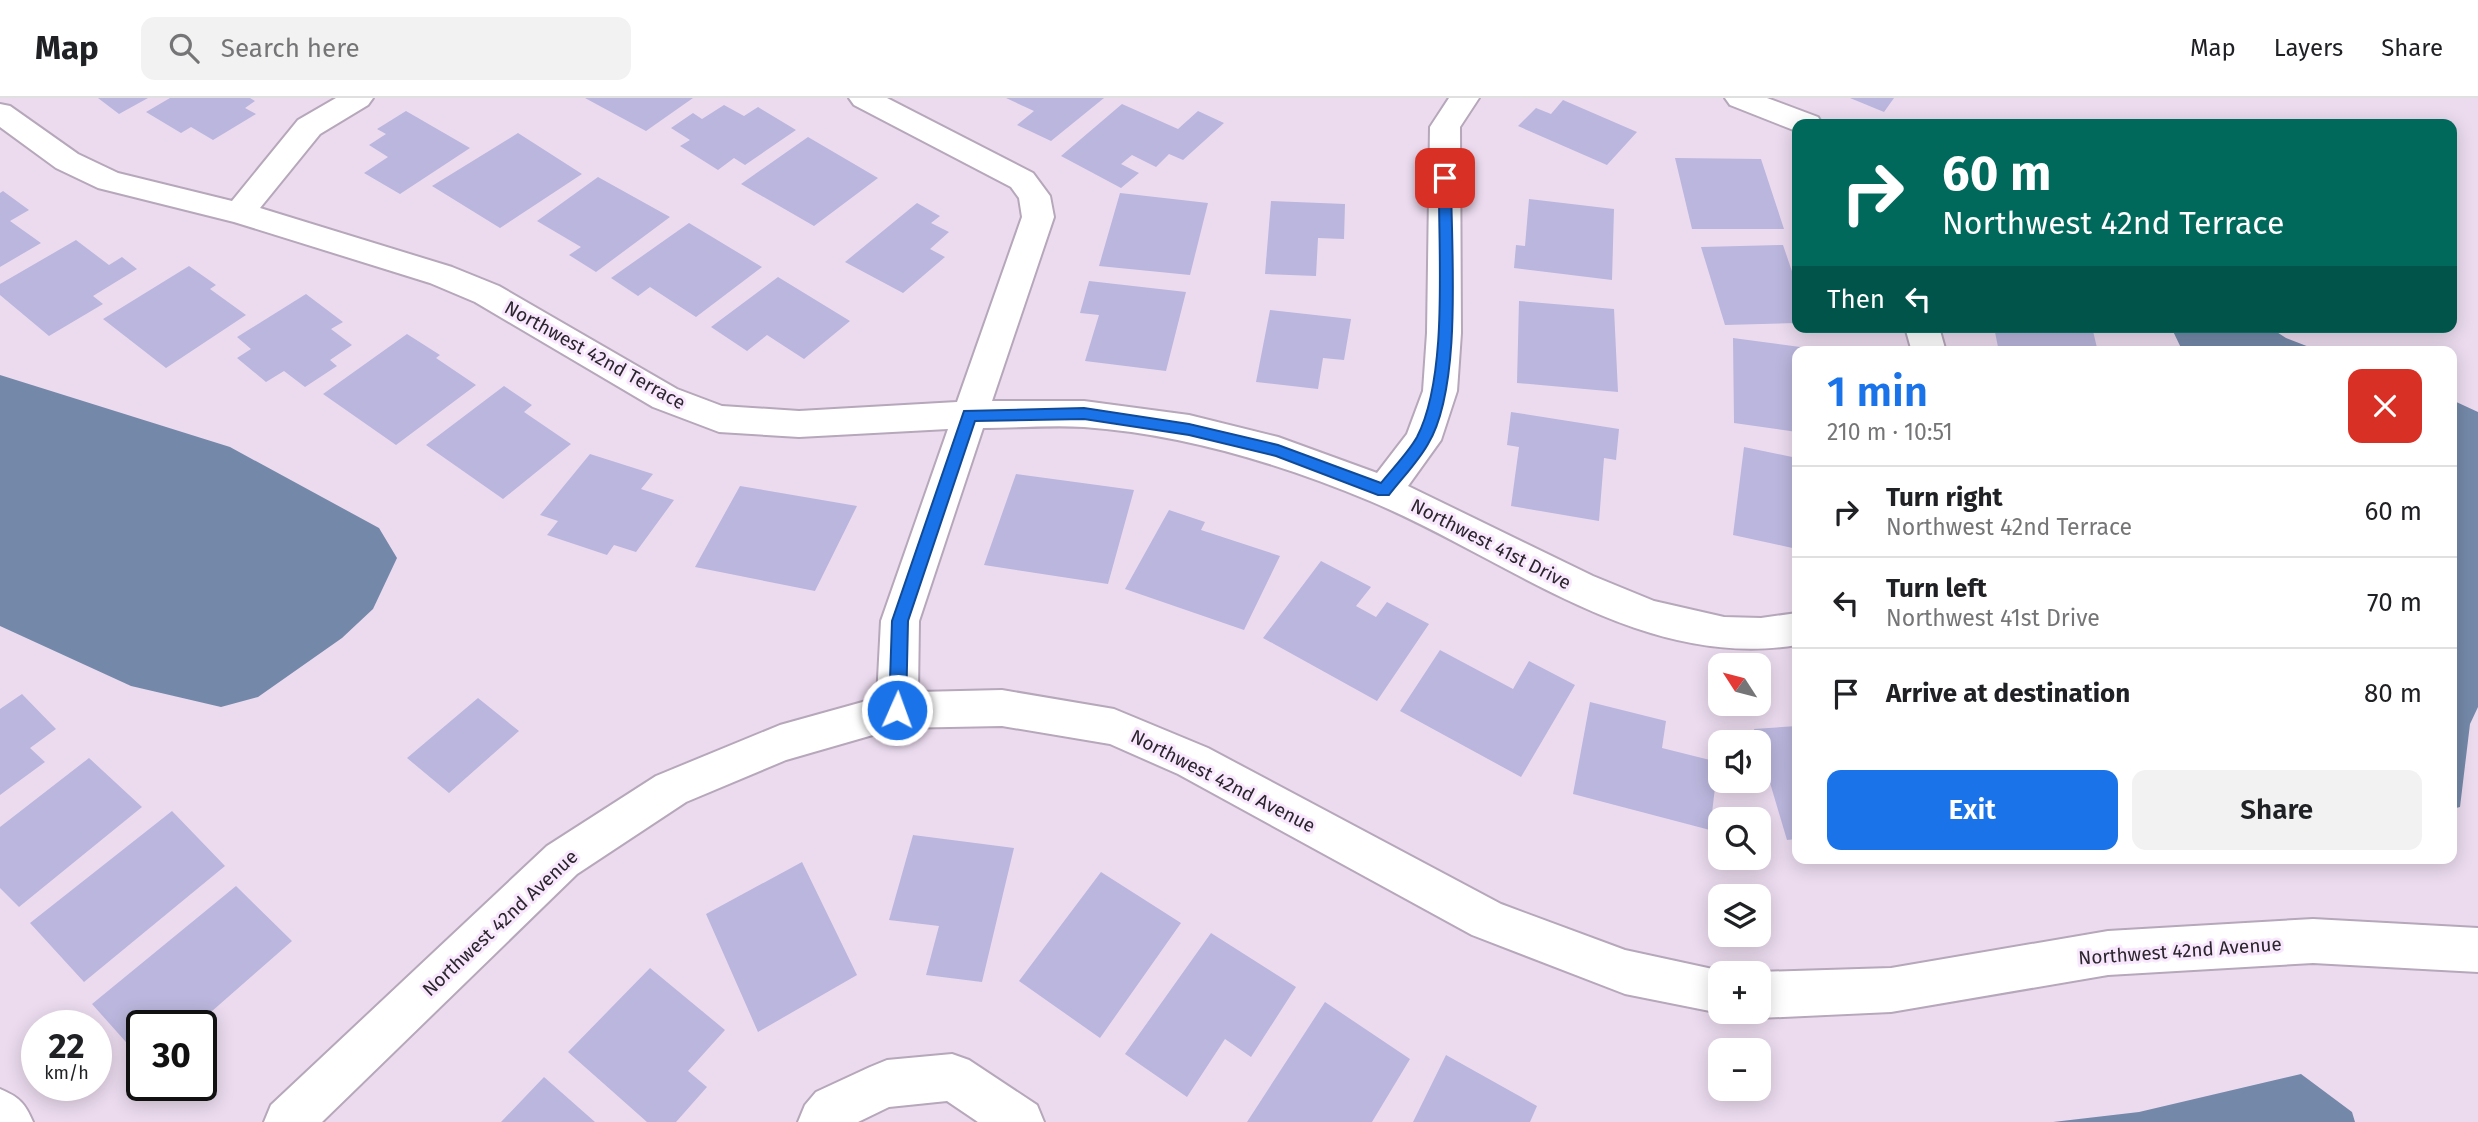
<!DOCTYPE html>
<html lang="en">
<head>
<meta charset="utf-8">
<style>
	body { margin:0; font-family:"Fira Sans",sans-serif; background:#f2f2f2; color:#202124; height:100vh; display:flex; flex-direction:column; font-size:26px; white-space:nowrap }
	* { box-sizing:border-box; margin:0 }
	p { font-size:23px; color:#757577 }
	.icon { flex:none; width:38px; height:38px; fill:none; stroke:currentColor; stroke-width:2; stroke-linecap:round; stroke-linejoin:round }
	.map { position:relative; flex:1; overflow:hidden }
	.drawer { position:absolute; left:1792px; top:248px; width:665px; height:518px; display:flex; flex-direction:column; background:#fff; border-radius:14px; box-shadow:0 4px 18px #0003 }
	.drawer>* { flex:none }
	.hud { position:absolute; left:1792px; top:21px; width:665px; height:214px; border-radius:14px; box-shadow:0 4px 18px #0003; background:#00695c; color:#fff; overflow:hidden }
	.needle { width:46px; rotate:306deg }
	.controls { position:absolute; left:1708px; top:555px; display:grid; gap:14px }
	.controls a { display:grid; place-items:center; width:63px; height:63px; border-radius:14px; background:#fff; box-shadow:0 4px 18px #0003; font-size:35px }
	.speed { position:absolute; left:21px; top:912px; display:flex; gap:14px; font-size:35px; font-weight:700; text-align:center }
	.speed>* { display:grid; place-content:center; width:91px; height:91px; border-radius:50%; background:#fff; box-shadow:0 4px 18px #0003; line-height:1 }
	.speed small { font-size:18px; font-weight:400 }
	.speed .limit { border:4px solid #111; border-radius:10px; background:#fff; color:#111 }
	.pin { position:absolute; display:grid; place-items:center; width:60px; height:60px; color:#fff; margin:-30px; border-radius:14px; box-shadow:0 4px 10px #0006 }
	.me { position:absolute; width:77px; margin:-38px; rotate:2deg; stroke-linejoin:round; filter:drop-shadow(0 0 5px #0008) }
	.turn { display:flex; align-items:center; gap:24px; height:147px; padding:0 35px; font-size:32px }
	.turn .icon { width:91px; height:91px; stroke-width:2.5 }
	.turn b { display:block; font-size:49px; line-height:60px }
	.then { display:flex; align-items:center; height:66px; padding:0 35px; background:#0003; gap:14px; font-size:26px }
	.round { display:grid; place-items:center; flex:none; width:74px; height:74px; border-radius:14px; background:#f2f2f2 }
	.summary { display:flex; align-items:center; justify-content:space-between; height:119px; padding:0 35px }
	h1 { font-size:42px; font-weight:600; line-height:52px; color:#1a73e8 }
	.button { display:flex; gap:14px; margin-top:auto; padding:14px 35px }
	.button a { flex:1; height:80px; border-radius:14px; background:#1a73e8; color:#fff; font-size:28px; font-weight:600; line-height:80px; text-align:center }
	.button a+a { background:#f2f2f2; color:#202124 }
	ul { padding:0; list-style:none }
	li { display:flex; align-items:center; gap:21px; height:91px; padding:0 35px; border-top:2px solid #e0e0e0 }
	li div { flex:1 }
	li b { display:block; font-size:26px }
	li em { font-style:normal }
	header { display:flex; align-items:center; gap:42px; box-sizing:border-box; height:98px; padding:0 35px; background:#fff; border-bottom:2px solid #e0e0e0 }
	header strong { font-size:33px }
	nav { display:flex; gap:38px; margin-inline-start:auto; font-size:24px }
	.search { width:490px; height:63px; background:#f2f2f2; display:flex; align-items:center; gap:18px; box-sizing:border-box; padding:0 24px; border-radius:14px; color:#757577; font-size:26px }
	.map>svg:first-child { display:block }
	.water { fill:#7489a9 }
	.building { fill:#bab6dd }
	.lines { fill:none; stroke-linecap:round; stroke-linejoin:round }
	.minor-casing { stroke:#b6a7ba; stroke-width:4 }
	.minor { fill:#fff; fill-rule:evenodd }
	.route { fill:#1a73e8; stroke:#114b97; stroke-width:2 }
	.labels { text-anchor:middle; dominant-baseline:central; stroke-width:6; stroke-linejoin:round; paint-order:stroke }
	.street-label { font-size:19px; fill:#2b252d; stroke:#f9e8fd }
</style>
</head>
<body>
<header>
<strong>Map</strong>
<div class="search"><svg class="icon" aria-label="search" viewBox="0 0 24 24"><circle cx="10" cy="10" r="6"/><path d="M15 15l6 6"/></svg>Search here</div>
<nav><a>Map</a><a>Layers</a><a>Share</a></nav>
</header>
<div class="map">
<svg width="2478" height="1024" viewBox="0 0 2478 1024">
	<rect width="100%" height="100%" fill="#ecdbef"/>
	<path class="water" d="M2171 229H2269L2286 240 2322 254H2183Z
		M0 277 230 349 379 430 397 460 373 511 342 540 258 599 221 609 131 588 0 528Z
		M2452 302 2478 314V609L2470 626 2460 709 2452 711Z
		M2301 976 2352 1014 2355 1024H2053L2139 1014Z"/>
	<path class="building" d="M98 0H148L119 16Z
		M170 0H250L255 3 245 10 256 16 213 42 191 29 181 35 146 14Z
		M585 0H693L646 33Z
		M1006 0H1104L1051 43 1017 27 1034 13Z
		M1850 0H1894L1884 14Z
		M1563 2 1637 34 1607 67 1518 28 1536 10 1551 16Z
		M1122 6 1178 31 1198 13 1224 25 1183 62 1169 56 1156 69 1132 57 1121 66 1139 75 1121 90 1061 58Z
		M724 7 744 18 758 9 796 32 745 67 734 60 718 72 680 48 690 42 671 30 693 15 702 21Z
		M406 13 470 50 400 96 364 75 388 59 369 47 386 36 377 31Z
		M518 35 582 76 500 130 432 88Z
		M808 39 878 80 814 128 741 86Z
		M1675 60 1761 61 1784 131H1692Z
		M598 79 670 119 596 174 569 157 581 149 537 123Z
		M3 93 29 112 10 123 41 145 0 169V95Z
		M1120 95 1208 105 1190 177 1099 168Z
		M1529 101 1614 111 1612 182 1514 170 1516 147 1525 148Z
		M1271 103 1345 106 1344 141 1318 140 1316 178 1265 176Z
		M917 105 940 118 931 125 949 134 930 151 945 159 903 195 845 164Z
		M689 125 762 169 696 219 650 189 638 198 611 180Z
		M76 142 109 167 122 159 137 171 93 198 103 206 49 238 0 197V186Z
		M1783 147 1797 188V225L1725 227 1701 149Z
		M189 168 216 187 210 191 246 217 166 270 103 221Z
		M778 179 850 223 804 261 767 237 747 253 711 229Z
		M1089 183 1186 194 1166 273 1085 263 1099 217 1080 215Z
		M306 196 343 224 331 231 352 247 330 262 337 268 305 289 284 273 266 284 237 260 251 251 237 239Z
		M1519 203 1614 211 1618 294 1517 285Z
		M1270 212 1351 221 1344 262 1323 260 1318 291 1256 284Z
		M1994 229H2053L2093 233 2098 254H1999Z
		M407 236 440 257 436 260 476 287 396 347 323 296Z
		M1733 240 1822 252 1797 254V334L1734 325Z
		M504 288 532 307 524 314 571 346 503 401 426 347Z
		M1511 314 1619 331 1616 362 1604 360 1599 423 1511 408 1519 349 1507 347Z
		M1744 349 1797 360V451L1733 437Z
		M590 356 653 376 641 391 674 402 636 454 614 447 607 457 547 437 558 423 540 417Z
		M1016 376 1134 392 1108 486 984 467Z
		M740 388 857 408 815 493 695 469Z
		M1169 412 1205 424 1201 432 1280 458 1244 532 1125 491Z
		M1321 463 1371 489 1356 508 1376 519 1387 504 1429 526 1377 603 1263 540Z
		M1440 552 1513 591 1529 563 1575 587 1521 679 1400 613Z
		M22 596 56 631 30 650 45 664 0 697V611Z
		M478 600 519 633 449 695 407 660Z
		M1590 604 1666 623 1662 650 1718 664 1710 732 1573 696Z
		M1797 628V741L1787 742 1754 631Z
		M89 660 142 709 19 809 0 790V729Z
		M172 713 225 768 84 884 30 825Z
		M913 737 1014 750 982 884 926 877 939 828 889 822Z
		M802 764 857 877 758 934 706 816Z
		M1101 774 1181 825 1100 940 1019 883Z
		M236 788 292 843 195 928H142V962L92 906Z
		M1211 835 1296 889 1251 959 1225 941 1187 999 1125 956Z
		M650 870 725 932 688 973 707 989 676 1024H647L568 954Z
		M1325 904 1410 961 1372 1024H1247Z
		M1446 957 1537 1008 1530 1024H1413Z
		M544 979 595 1024H501Z"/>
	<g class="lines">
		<g class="minor-casing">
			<path id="minor" d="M336 0H373L368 7 320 36 260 110 452 169 499 188 677 291 722 308 799 313 957 304 1022 119 1019 100 1011 89 854 7 849 0H887L1033 75 1050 98 1054 119 992 303H1084L1189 317 1278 339 1377 375 1407 336 1423 293 1427 235 1430 29 1449 0H1479L1460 29 1461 235 1457 293 1441 342 1408 388 1593 478 1654 503 1724 519 1761 520 1797 515V547C1640 573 1507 460 1370 403 1279 365 1182 336 1084 329 1051 327 1017 330 983 330L919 523 918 594 1002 592 1114 611 1208 650 1501 806 1625 852 1731 875H1720V914H1725L1720 915 1625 896 1472 837 1178 676 1110 646 1002 628 897 630 786 662 686 704 577 776 322 1024H264L271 1007 547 748 656 678 780 627 877 600 881 523 948 331 799 339 719 334 653 309 475 204 430 185 234 124 98 90 56 70 0 29V6L10 8 78 56 118 75 232 103 298 22Z
				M1725 0H1767L1818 19 1822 26H1797L1796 33 1730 7Z
				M1905 229H1939L1946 254H1912Z
				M2313 821 2478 830V874L2313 865 2108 877 1891 914 1759 920 1744 914H1759V874L1891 870 2108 833Z
				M952 956 969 962 1037 1007 1044 1024H978L947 1003 889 1009 858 1024H798L805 1007 816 994 870 969 887 962Z
				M0 991C19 999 25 1005 33 1024H0Z"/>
		</g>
		<use href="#minor" class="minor"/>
	</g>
	<path class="route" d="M1445 76 1451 80C1451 149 1463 288 1428 346 1418 364 1402 380 1389 397H1378L1276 358 1189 337 1084 321 975 323 908 523 906 612 903 618 897 620 891 618 889 612 892 523 964 313 1084 310 1189 326 1278 347 1381 385C1392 371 1408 355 1417 339 1449 277 1438 152 1439 80Z"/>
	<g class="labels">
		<g class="street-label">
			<text transform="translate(595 257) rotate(29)">Northwest 42nd Terrace</text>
			<text transform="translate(1491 446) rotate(27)">Northwest 41st Drive</text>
			<text transform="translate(1223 683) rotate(27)">Northwest 42nd Avenue</text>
			<text transform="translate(500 825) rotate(-43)">Northwest 42nd Avenue</text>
			<text transform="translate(2180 853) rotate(-4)">Northwest 42nd Avenue</text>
		</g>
	</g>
</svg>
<div class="controls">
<a><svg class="needle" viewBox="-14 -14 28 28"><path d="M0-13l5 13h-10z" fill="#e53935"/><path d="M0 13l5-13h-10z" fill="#757577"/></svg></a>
<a><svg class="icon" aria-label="sound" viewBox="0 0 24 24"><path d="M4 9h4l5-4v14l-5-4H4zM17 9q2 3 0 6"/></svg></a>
<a><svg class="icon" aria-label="search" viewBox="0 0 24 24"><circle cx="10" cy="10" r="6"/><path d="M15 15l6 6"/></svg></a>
<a><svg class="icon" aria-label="layers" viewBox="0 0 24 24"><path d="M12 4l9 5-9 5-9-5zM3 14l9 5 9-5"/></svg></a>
<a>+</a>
<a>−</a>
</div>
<div class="speed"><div>22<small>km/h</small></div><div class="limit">30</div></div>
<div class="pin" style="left:1445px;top:80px;background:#d93025"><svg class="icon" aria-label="arrive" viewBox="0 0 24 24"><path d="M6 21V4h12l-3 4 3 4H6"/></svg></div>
<svg class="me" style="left:897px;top:612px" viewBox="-20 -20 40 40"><circle r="17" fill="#1a73e8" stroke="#fff" stroke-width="3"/><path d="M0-11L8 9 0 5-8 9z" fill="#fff"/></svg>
<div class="hud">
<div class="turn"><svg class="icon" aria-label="right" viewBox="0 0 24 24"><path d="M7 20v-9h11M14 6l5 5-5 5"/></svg><div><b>60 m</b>Northwest 42nd Terrace</div></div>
<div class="then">Then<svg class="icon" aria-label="left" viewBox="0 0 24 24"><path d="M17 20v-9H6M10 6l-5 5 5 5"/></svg></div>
</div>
<section class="drawer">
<div class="summary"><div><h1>1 min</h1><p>210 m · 10:51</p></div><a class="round" style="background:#d93025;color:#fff"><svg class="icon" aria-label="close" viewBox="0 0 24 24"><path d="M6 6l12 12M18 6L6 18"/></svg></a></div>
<ul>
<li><svg class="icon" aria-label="right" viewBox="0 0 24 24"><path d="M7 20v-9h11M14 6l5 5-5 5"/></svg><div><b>Turn right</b><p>Northwest 42nd Terrace</p></div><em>60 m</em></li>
<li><svg class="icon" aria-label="left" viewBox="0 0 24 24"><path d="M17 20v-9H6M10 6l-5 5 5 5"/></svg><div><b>Turn left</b><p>Northwest 41st Drive</p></div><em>70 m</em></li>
<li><svg class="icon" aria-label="arrive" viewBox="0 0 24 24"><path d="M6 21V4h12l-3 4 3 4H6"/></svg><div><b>Arrive at destination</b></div><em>80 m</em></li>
</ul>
<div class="button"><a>Exit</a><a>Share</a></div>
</section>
</div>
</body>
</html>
